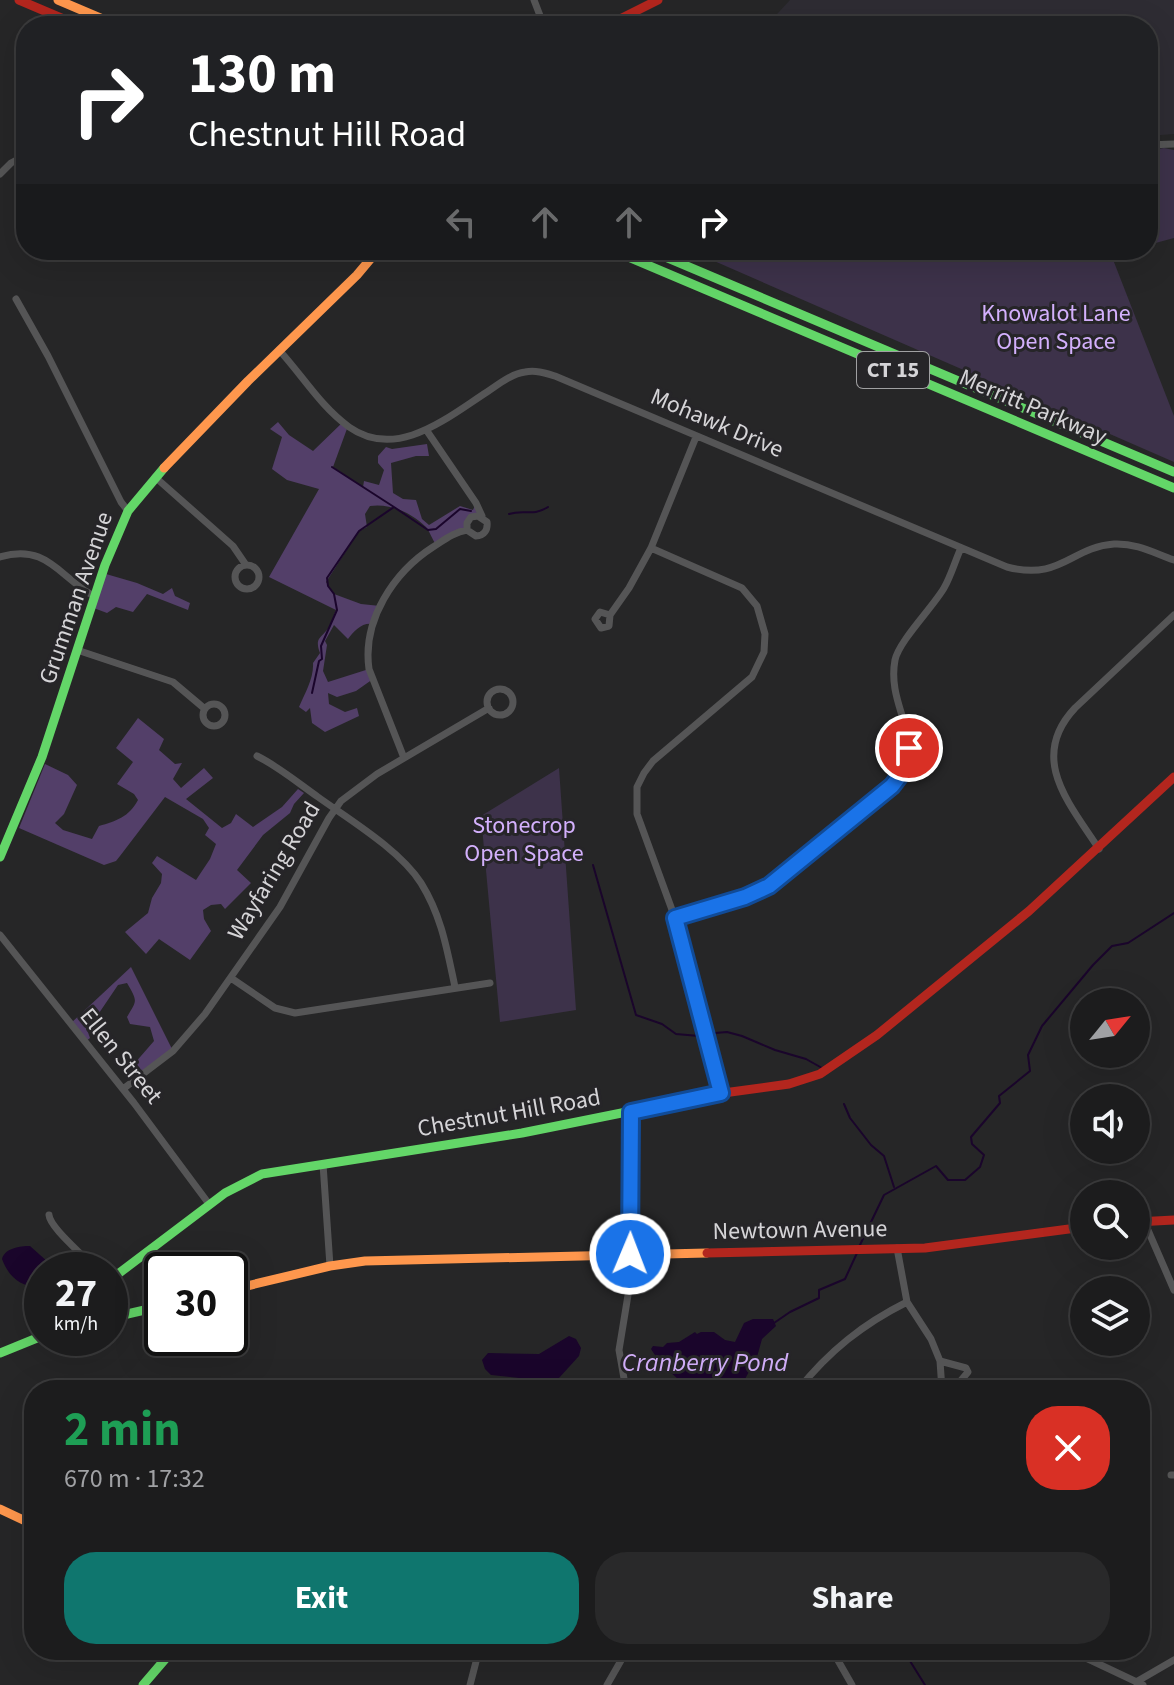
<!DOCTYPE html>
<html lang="en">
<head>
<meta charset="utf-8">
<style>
	body { margin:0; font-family:"Source Sans 3",sans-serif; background:#29292a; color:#f1f3f6; height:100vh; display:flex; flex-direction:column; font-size:30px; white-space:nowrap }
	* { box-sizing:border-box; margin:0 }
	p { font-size:26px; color:#a0a1a4 }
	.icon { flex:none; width:44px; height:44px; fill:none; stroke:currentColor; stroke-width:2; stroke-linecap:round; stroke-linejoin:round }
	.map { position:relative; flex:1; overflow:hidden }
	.panel { position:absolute; left:24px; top:1380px; width:1126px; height:280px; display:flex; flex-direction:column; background:#1c1c1d; border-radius:32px; box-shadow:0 8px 32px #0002,0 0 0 2px #3a3a3b }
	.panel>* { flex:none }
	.banner { position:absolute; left:16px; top:16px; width:1142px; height:244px; border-radius:32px; box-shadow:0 8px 32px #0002,0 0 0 2px #3a3a3b; background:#202124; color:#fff; overflow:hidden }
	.needle { width:52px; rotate:60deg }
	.tools { position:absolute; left:1070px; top:988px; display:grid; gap:16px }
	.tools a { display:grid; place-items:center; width:80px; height:80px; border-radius:50%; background:#1c1c1d; box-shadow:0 8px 32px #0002,0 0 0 2px #3a3a3b; font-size:40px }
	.speed { position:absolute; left:24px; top:1252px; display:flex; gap:16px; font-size:40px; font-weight:700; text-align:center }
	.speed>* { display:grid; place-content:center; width:104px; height:104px; border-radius:50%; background:#1c1c1d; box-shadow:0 8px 32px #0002,0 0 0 2px #3a3a3b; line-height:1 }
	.speed small { font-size:20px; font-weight:400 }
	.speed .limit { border:4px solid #111; border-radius:12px; background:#fff; color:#111 }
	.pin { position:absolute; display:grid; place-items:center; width:68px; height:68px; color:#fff; margin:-34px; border:4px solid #fff; border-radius:50%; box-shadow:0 2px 8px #0007 }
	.me { position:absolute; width:88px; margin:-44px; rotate:1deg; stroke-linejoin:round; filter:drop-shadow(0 0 6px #0008) }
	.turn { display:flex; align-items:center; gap:28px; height:168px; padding:0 40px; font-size:36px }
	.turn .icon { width:104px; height:104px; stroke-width:2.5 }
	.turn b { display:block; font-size:56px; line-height:68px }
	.lanes { display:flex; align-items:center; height:76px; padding:0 40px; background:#0003; justify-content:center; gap:40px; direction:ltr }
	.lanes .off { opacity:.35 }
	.round { display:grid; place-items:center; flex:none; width:84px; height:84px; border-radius:32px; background:#29292a }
	.overview { display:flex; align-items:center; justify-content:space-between; height:136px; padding:0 40px }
	h1 { font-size:48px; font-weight:700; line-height:60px; color:#1e9e55 }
	.action { display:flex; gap:16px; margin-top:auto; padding:16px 40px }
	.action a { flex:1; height:92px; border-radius:32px; background:#0f766e; color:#fff; font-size:32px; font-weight:700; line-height:92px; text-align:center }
	.action a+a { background:#29292a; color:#f1f3f6 }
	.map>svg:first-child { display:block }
	.built { fill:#2e2c33 }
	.green { fill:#3d324a }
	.forest { fill:#533f69 }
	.water { fill:#1a052b }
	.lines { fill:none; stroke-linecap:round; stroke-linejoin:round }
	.stream { stroke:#1a052b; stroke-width:2 }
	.street { stroke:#555556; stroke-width:7 }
	.fast { stroke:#63d668; stroke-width:9 }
	.slow { stroke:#ff974d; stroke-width:9 }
	.jam { stroke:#b3261e; stroke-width:9 }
	.route-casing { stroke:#114b97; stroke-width:20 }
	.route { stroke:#1a73e8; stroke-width:14 }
	.labels { text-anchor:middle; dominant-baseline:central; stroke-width:6; stroke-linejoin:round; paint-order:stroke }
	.shield { fill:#262528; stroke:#a0a0a2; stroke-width:2 }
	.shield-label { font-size:22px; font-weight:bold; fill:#d5d4d7 }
	.park-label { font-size:24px; fill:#d3b0fc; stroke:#262528 }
	.street-label { font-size:24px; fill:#d5d4d7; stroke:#262528 }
	.water-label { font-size:26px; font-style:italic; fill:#d1aef9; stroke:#262528 }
</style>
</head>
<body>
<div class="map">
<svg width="1174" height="1685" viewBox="0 0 1174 1685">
	<rect width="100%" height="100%" fill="#262627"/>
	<path class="built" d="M790 0H1174V134L1148 136V26H766Z"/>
	<path class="green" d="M1164 148 1174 150V238L1148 245V151Z
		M689 250H1133L1112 257 1174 416V462Z
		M559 768 576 1010 500 1022 481 816Z"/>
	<path class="forest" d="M278 422 289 435 313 451 343 422 348 426 333 467 363 487 364 481 379 485 384 470 378 463V456L386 447 392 449 427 444 429 456H416L391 463 393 493 403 499 416 500 422 519 429 525 460 506 473 510 476 503 481 514 475 516 466 527 436 545C432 539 430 532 426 527 412 513 390 503 370 506L365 514 367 527 359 531 326 582 334 594 361 604 380 606 373 624C362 622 354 631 348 639L334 625 325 641 327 645 323 671 328 682 369 669 373 679 356 691 337 697 328 693 329 704 345 712 357 708 359 716 325 732 312 723 310 708 306 712 299 707C305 693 314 678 313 663L320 653C313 635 325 638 331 623 333 619 334 614 336 610L269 577 319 489 287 480 272 469 282 437 270 429Z
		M106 574 137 583 163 594 172 588 175 596 190 603 188 610 147 594 133 612 116 607 107 613 91 607Z
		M138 718 164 739 159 750 175 764 182 763 173 779 181 788 204 768 213 778 186 799 222 828 231 823 236 814 253 827 282 807 298 789 304 793 294 804 290 813 263 835 237 870 251 883 225 909 221 904 211 905 203 910 204 919 211 931 190 960 159 939 146 954 125 932 148 913 152 898 161 883 162 874 152 863 157 856 196 880 210 859 216 844 205 835 209 828 203 819 165 797 120 856 116 861 104 865 19 828 45 764 68 775 77 785 64 814 55 823 63 830 92 839 99 826C116 821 129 817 138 800L134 794 117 784 133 762 116 748Z
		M131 967 173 1051 140 1076 134 1064 154 1041 150 1027 130 1024 127 1017C137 1000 138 1002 127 983L118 985 93 1022 85 1024 90 1038 85 1042 70 1024Z"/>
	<path class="water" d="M30 1246 49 1263V1270H42V1287C22 1288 9 1278 2 1259 5 1248 20 1246 30 1246Z
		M753 1319H773L776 1326 762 1339 757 1357 745 1379 741 1380 737 1390H690C674 1374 663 1369 651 1349L653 1346 663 1347 667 1343 679 1342 695 1332 697 1334 701 1332H714L725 1340 735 1342 744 1323Z
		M569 1336 576 1339 581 1348 579 1356 559 1378 568 1390H549L528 1379 491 1375 485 1369 482 1360 488 1353 539 1354Z"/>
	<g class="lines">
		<path class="stream" d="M332 467 394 507
			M509 514C525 509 532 517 548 507
			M312 693 319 661 322 659 321 646 337 610 334 594 328 586 327 578 359 531 394 507 428 530 436 529 460 509 471 511
			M593 865 636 1015 662 1024 676 1034 699 1036
			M715 1033 727 1032 742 1036 775 1050 806 1059 822 1068
			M844 1104 850 1118 871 1145 884 1156 894 1187
			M859 1247 884 1195 936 1166 948 1180H965L980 1167 984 1155 972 1144 971 1137 1000 1103 999 1096 1030 1071 1028 1055 1042 1026 1093 965 1112 946 1128 943 1174 913
			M774 1323 790 1312 819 1298V1290L845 1279 857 1253
			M907 1650 910 1661 925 1685"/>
		<path class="street" d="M534 0 544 26
			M1148 145 1174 144
			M0 174 11 163 26 155
			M16 299 48 356 121 502 128 511
			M279 350C302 375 321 407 349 427 397 461 448 417 487 392 499 384 511 374 525 372 536 370 545 373 555 376L1007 567C1061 581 1071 547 1114 544 1137 543 1154 553 1174 560
			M427 431 476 503 482 516
			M155 477 233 546 246 565
			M651 548 742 588 757 606 765 634 764 652 752 677 653 761 644 773 637 787V814L675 918 721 1093
			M0 557C47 543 59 577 94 596
			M235 577a12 12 0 1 1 24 0a12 12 0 1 1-24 0Z
			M610 615 600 612 595 619 601 628 609 626 610 615 629 588 651 548 696 437
			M77 650 173 682 205 709
			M487 702a13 13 0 1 1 26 0a13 13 0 1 1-26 0Z
			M203 715a11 11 0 1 1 22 0a11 11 0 1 1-22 0Z
			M257 756C279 767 298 783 318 797 350 820 400 850 421 883 442 917 447 950 455 987
			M404 758 369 669C362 620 394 572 433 547 444 540 454 532 467 530L476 536C484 536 488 530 487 522L478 516 471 517 467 523V530
			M1099 849C1069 803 1028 758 1075 708L1174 615
			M675 918 745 897 769 886 885 793C937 745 885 713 895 660 899 641 933 607 944 588 951 576 955 561 961 548
			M0 935 134 1103 209 1204
			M231 978 275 1008 295 1013 490 983
			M123 1089 173 1051 205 1014 280 907 329 818 341 801 377 774 489 708
			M323 1164 330 1266
			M49 1215C50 1228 85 1256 96 1270
			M1144 1221 1174 1290
			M897 1248 907 1302 931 1339 940 1361 942 1390
			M940 1361 966 1368 968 1372 953 1390
			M626 1390 619 1350 630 1283 631 1112
			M798 1390C829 1351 863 1324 907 1302
			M1171 1475H1174
			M832 1650 852 1685
			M1069 1650 1143 1685
			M1136 1682 1174 1660
			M470 1685 479 1650
			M607 1685 627 1650"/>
		<path class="fast" d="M612 250 1174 488
			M649 250 1174 472
			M0 857 42 757 105 565 128 511 164 468
			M110 1280 225 1193 262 1174 522 1133 716 1094
			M110 1318 162 1306
			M0 1353 42 1336
			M143 1685 173 1650"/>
		<path class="slow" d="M58 0 119 26
			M164 468 248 381 357 275 378 250
			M230 1290 330 1266 365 1261 707 1253
			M0 1509 34 1525"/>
		<path class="jam" d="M19 0 80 26
			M606 26 658 0
			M716 1094 789 1084 820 1074 877 1035 1029 911 1174 777
			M1136 1222 1174 1220
			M707 1253 925 1248 1084 1227"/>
	</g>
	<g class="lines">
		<g class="route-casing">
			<path id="route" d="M630 1254 631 1112 721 1093 675 918 745 897 769 886 892 786 905 769 909 748"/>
		</g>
		<use href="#route" class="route"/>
	</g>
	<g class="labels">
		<rect class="shield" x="857" y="352" width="72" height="36" rx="6"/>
		<g class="shield-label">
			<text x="893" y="370">CT 15</text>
		</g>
		<g class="park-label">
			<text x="1056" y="313">Knowalot Lane<tspan x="1056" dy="28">Open Space</tspan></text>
			<text x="524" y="825">Stonecrop<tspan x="524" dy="28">Open Space</tspan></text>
		</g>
		<g class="street-label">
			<text transform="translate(1033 407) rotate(23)">Merritt Parkway</text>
			<text transform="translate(717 423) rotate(23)">Mohawk Drive</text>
			<text transform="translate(76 598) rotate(-71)">Grumman Avenue</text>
			<text transform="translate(274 871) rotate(-59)">Wayfaring Road</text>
			<text transform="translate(121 1056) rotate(51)">Ellen Street</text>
			<text transform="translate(509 1113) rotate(-10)">Chestnut Hill Road</text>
			<text transform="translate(800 1230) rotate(-1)">Newtown Avenue</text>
		</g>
		<g class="water-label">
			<text x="705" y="1362">Cranberry Pond</text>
		</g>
	</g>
</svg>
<div class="tools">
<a><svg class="needle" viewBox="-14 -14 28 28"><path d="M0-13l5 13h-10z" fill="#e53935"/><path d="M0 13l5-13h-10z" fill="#a0a1a4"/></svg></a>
<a><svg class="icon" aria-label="sound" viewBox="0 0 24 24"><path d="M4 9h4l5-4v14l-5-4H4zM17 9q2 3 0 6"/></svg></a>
<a><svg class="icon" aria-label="search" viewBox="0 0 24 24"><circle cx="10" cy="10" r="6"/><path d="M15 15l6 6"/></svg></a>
<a><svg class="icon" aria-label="layers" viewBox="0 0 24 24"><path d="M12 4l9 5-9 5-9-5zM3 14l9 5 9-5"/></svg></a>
</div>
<div class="speed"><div>27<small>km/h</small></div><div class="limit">30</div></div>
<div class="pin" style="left:909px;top:748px;background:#d93025"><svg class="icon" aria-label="arrive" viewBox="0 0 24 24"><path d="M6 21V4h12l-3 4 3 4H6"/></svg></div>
<svg class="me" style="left:630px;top:1254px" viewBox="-20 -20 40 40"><circle r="17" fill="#1a73e8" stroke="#fff" stroke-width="3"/><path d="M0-11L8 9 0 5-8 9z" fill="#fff"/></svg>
<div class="banner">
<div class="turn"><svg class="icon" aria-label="right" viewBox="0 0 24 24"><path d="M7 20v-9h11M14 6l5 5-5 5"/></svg><div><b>130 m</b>Chestnut Hill Road</div></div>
<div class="lanes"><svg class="icon off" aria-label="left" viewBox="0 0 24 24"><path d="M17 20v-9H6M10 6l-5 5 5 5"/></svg><svg class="icon off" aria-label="ahead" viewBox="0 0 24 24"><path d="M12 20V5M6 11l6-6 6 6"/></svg><svg class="icon off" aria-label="ahead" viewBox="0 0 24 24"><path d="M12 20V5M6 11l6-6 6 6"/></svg><svg class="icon" aria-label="right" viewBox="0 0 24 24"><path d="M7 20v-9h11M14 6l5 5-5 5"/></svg></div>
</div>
<section class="panel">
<div class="overview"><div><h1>2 min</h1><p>670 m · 17:32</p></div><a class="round" style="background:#d93025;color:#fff"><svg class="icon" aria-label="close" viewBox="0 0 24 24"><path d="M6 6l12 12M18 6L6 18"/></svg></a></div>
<div class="action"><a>Exit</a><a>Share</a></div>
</section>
</div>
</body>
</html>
